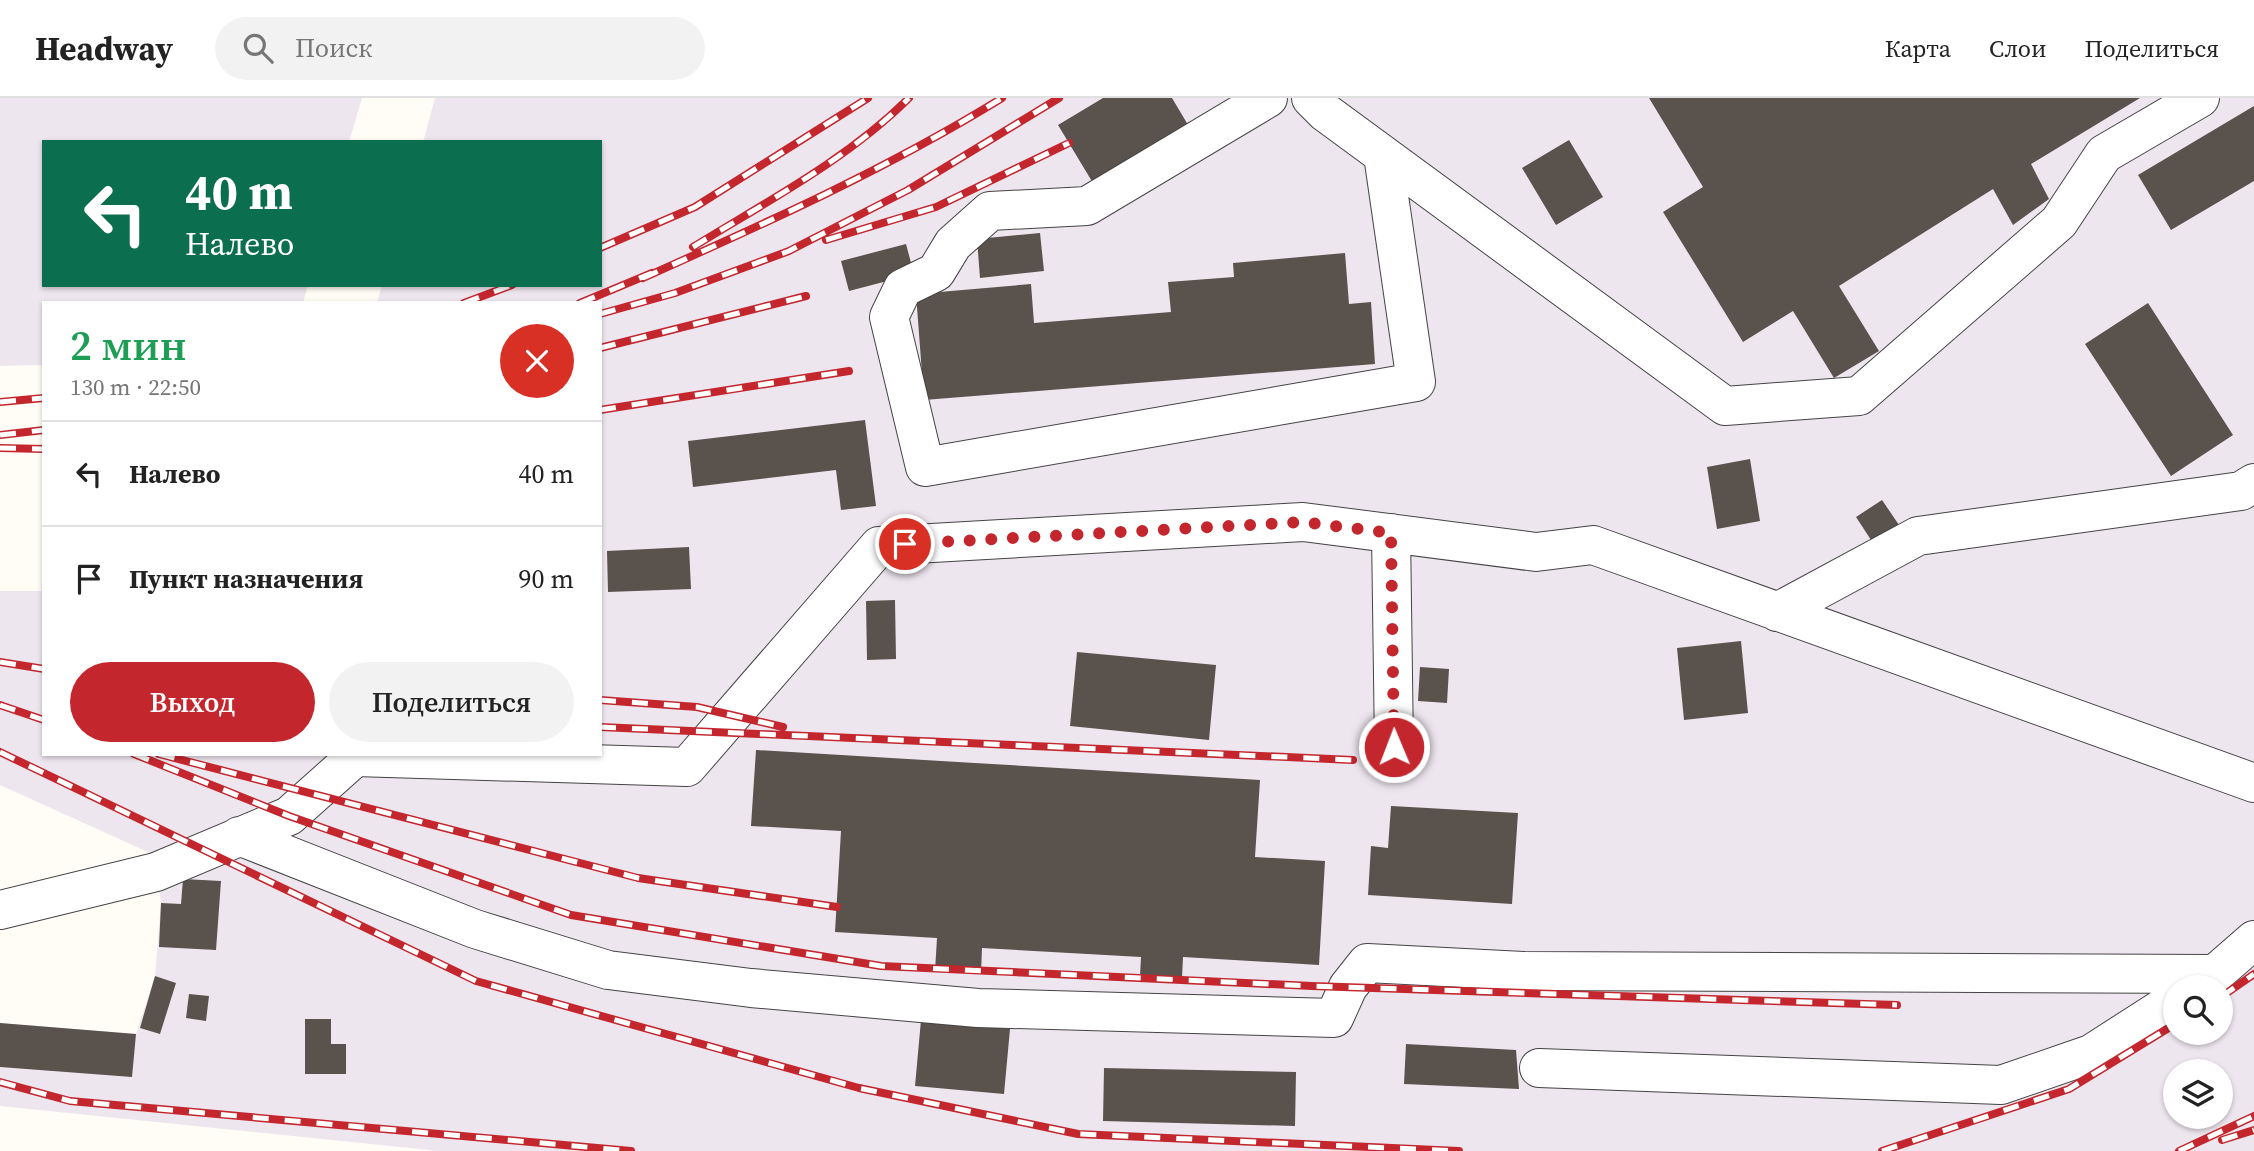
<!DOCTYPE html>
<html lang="ru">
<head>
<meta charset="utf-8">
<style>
	body { margin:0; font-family:"Source Serif 4",serif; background:#f2f2f2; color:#222; height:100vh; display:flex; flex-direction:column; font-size:26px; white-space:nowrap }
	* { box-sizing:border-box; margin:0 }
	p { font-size:23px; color:#767676 }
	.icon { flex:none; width:38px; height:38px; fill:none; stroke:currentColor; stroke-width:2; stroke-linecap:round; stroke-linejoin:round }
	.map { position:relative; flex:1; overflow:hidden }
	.side { position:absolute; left:42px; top:203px; width:560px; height:455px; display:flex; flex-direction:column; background:#fff; border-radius:0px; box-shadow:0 2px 5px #0004 }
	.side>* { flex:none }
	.hud { position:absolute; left:42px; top:42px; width:560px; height:147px; border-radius:0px; box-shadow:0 2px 5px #0004; background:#0b6e4f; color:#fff; overflow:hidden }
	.fabs { position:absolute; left:2163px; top:877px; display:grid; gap:14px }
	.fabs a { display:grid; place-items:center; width:70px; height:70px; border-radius:50%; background:#fff; box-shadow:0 2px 5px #0004; font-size:35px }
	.pin { position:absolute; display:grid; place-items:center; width:60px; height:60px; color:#fff; margin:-30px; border:4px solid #fff; border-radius:50%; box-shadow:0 2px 7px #0007 }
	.me { position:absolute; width:77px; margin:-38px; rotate:359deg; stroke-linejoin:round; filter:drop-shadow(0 0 5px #0008) }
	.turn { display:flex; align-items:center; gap:24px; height:147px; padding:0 28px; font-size:32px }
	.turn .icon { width:91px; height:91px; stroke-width:2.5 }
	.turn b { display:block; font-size:49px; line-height:60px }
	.round { display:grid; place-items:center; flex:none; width:74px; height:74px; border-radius:37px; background:#f2f2f2 }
	.overview { display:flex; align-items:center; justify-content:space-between; height:119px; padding:0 28px }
	h1 { font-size:42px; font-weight:600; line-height:52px; color:#1e9e55 }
	.action { display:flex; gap:14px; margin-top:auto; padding:14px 28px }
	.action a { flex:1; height:80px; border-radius:42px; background:#c4262e; color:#fff; font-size:28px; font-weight:600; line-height:80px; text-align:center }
	.action a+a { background:#f2f2f2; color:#222 }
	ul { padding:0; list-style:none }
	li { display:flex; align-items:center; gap:21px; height:105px; padding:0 28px; border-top:2px solid #e0e0e0 }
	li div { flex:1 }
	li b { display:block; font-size:26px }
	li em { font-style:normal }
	header { display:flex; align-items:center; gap:42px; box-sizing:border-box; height:98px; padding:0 35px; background:#fff; border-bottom:2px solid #e0e0e0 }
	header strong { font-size:33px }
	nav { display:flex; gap:38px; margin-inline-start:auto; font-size:24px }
	.search { width:490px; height:63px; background:#f2f2f2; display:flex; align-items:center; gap:18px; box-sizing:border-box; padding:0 24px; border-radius:38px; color:#767676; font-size:26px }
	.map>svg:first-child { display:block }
	.industrial { fill:#eee6ef; fill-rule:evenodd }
	.building { fill:#5a524d }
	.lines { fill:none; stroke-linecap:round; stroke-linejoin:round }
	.minor-casing { stroke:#444; stroke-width:40 }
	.minor { stroke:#fff; stroke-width:38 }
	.rail-casing { stroke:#c4262e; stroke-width:8 }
	.rail { stroke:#fff; stroke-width:5; stroke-dasharray:16; stroke-linecap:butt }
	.route { stroke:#c4262e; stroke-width:12; stroke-dasharray:0 21.6 }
</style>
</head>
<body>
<header>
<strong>Headway</strong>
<div class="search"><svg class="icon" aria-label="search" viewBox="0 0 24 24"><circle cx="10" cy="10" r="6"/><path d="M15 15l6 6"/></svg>Поиск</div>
<nav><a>Карта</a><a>Слои</a><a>Поделиться</a></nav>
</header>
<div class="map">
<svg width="2254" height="1053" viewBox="0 0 2254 1053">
	<rect width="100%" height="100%" fill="#fffdf5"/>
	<path class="industrial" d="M0 0H362L349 44H44V187H308L303 205H44V267L0 268Z
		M435 0H2254V1053H439L0 1008V925L136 936 155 878 161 805 156 774 159 759 0 687V493H44V656H600V205H377L382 187H600V44H423ZM2175 889H2221V934H2175ZM2175 973H2221V1018H2175Z"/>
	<path class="building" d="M1103 0H1172L1194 37 1099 95 1058 27Z
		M1649 0H2140L2031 66 2049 101 2013 127 1993 91 1839 188 1879 253 1834 280 1793 213 1743 244 1663 114 1703 89Z
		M2254 8V83L2171 132 2138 77Z
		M1569 42 1603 99 1556 127 1522 70Z
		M1040 135 1044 173 980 180 977 141Z
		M906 146 914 176 849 193 841 163Z
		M1345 155 1349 206 1371 204 1375 266 924 302 916 196 1031 186 1034 225 1171 214 1168 184 1234 179 1233 165Z
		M2148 205 2233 337 2171 378 2085 246Z
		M865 322 876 408 841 412 836 372 693 389 688 343Z
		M1750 361 1760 423 1717 431 1707 369Z
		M1882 402 1899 427 1873 445 1856 419Z
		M689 449 691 491 608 494 607 453Z
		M895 502 896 561 867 562 866 503Z
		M1741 543 1748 615 1684 622 1677 550Z
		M1077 554 1216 567 1209 642 1070 628Z
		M1420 569 1449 571 1447 605 1418 603Z
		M756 652 1260 682 1255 759 1325 763 1319 867 1183 859 1182 880 1140 878 1141 859 982 850 981 875 935 873 937 840 835 834 841 733 751 728Z
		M1391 708 1518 715 1512 806 1368 797 1371 748 1388 750Z
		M183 781 221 783 216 852 159 849 161 805 181 806Z
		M155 878 176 885 160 936 140 930Z
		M189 896 209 898 206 923 186 920Z
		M305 921H331V946H346V976H305Z
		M921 922 1010 931 1004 996 915 988Z
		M0 925 136 936 132 979 0 969Z
		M1406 946 1516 952 1519 991 1404 986Z
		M1104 970 1296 974 1295 1028 1103 1023Z"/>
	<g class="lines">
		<g class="minor-casing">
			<path id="minor" d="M1268 0 1087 108 990 113 953 146 936 174 903 190 889 219 925 369 1416 284 1383 57
				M1311 0 1326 15 1725 308 1859 298 2059 124 2104 56 2200 0
				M1391 435 1394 649
				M1777 514 1918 438 2241 393 2254 385
				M239 738 475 831 608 872 751 890 978 910 1334 920 1348 889 1367 865 1523 873 2215 876 2254 842
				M0 812 156 774 289 718 355 659 687 669 879 448 1303 424 1536 454 1593 447 2254 685
				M1539 970 2001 987 2091 956 2175 902"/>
		</g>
		<use href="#minor" class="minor"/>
		<g class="rail-casing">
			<path id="rail" d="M826 142 936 109 1069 45
				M693 149C766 104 848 61 909 0
				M600 150 695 109 868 0
				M643 180C766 125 887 71 1002 0
				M464 205 512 187
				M580 205 652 175
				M600 216 675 195 789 153 908 92 1059 0
				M600 250 806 198
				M0 304 44 300
				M600 312 849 273
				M0 337 44 332
				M0 350 44 351
				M0 564 44 571
				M600 602 697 609 783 629
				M0 607 44 622
				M600 629 1353 662
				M0 654 476 883 859 990 1078 1036 1459 1053
				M134 656 289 718 571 817 881 868 1312 888 1897 907
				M159 656 638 780 837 809
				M2221 899 2254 876
				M0 984 70 1003 631 1053
				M2222 1042 2254 1032
				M1882 1053 2069 991 2175 926
				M2179 1053 2254 1018"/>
		</g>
		<use href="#rail" class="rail"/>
	</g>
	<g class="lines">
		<path class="route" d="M905 446 1303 424 1391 435 1394 649"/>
	</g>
</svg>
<div class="fabs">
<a><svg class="icon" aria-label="search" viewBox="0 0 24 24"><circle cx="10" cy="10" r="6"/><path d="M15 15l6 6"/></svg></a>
<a><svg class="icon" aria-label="layers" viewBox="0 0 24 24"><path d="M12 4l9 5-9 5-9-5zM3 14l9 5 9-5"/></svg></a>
</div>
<div class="pin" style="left:905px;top:446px;background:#d93025"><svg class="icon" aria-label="arrive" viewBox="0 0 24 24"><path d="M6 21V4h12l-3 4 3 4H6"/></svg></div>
<svg class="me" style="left:1394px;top:649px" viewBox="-20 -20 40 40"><circle r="17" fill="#c4262e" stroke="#fff" stroke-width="3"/><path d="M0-11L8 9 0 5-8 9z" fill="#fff"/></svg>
<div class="hud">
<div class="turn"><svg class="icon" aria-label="left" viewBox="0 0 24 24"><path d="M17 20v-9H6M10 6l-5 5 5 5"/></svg><div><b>40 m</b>Налево</div></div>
</div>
<section class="side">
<div class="overview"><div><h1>2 мин</h1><p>130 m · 22:50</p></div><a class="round" style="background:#d93025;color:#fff"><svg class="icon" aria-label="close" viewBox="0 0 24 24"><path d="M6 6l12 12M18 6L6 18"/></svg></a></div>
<ul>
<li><svg class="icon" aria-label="left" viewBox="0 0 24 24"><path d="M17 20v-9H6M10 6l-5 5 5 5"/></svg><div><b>Налево</b></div><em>40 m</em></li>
<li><svg class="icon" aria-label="arrive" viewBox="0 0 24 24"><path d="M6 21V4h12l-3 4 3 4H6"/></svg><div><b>Пункт назначения</b></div><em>90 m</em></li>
</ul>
<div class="action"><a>Выход</a><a>Поделиться</a></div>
</section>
</div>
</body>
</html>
